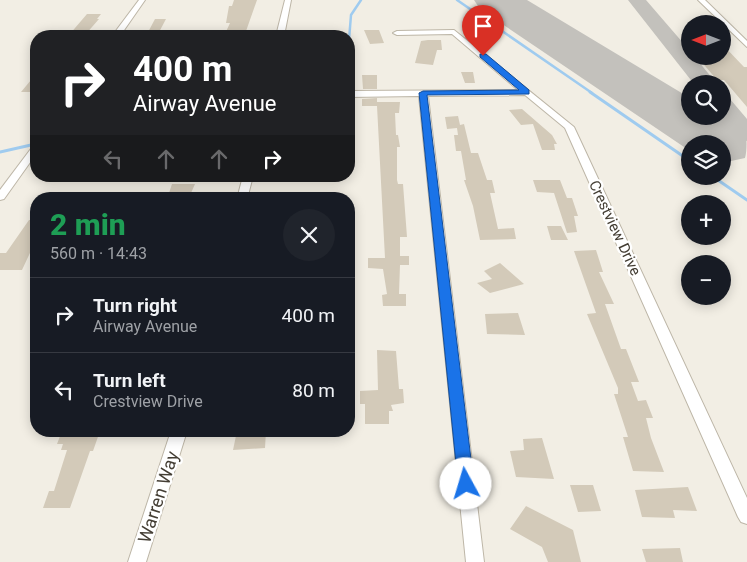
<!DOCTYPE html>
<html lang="en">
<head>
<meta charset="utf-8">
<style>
	body { margin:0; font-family:Roboto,sans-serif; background:#20242c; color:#f1f3f6; height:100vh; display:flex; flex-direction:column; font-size:19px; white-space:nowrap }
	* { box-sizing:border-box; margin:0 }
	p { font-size:16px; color:#9ea1a6 }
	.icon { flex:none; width:28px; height:28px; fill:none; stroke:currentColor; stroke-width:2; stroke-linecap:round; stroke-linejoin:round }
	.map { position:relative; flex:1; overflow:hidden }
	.details { position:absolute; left:30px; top:192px; width:325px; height:245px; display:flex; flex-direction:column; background:#171b24; border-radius:20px; box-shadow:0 2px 12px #0003 }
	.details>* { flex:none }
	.banner { position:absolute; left:30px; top:30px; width:325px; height:152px; border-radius:20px; box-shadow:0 2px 12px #0003; background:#202124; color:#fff; overflow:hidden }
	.needle { width:32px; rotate:270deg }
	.controls { position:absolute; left:681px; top:15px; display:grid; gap:10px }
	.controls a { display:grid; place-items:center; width:50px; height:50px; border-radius:50%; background:#171b24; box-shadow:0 2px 12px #0003; font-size:25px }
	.pin { position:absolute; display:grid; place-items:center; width:42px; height:42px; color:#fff; margin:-51px -21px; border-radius:50% 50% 50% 0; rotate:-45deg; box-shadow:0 0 5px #0007 }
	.pin .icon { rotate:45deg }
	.me { position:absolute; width:55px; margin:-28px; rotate:354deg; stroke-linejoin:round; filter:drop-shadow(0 0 4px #0008) }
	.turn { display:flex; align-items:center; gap:18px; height:105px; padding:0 20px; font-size:22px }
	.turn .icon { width:65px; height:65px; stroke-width:2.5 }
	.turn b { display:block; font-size:35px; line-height:42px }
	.lanes { display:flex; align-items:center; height:48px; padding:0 20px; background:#0003; justify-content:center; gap:25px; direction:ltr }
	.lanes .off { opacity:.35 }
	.round { display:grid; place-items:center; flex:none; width:52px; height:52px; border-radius:26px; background:#20242c }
	.headline { display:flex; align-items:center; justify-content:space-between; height:85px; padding:0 20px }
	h1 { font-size:30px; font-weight:800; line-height:38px; color:#1e9e55 }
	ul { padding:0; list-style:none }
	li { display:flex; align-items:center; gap:15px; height:75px; padding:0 20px; border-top:1px solid #363941 }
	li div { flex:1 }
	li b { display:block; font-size:19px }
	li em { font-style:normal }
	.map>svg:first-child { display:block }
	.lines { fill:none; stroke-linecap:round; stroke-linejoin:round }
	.stream-far1 { stroke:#9fcbef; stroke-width:2.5 }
	.stream { stroke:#9fcbef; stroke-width:3 }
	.taxiway { fill:#c3c1bc; fill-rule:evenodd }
	.runway { fill:#c3c1bc; fill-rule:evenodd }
	.building { fill:#d3cab9 }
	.minor-casing { stroke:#bdb6a7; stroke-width:2 }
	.minor { fill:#fff; fill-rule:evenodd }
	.route { fill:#1a73e8; stroke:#114b97 }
	.labels { text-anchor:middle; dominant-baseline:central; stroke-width:4.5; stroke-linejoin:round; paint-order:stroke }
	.street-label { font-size:15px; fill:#443e34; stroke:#fff }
	.near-street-label { font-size:18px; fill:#443e34; stroke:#fff }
</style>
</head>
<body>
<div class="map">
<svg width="747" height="562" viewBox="0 0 747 562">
	<rect width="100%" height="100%" fill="#f2eee4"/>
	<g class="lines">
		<path class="stream-far1" d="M457 0 592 93
			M349 40 351 15 361 0"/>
		<path class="stream" d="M590 92 690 161
			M0 152 31 145
			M712 176 747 200"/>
		<path class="taxiway" d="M628 0H646L690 51V56H694L717 84H694Z
			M722 97 730 99 747 119V141L738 139 720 116H722Z"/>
		<path class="runway" d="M474 0H527L690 98V116H721L745 130C747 137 747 151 745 158L722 163V144H690V151L480 9Z"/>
	</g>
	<path class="building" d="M234 0H257L245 34 224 36 230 23H226L229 6H232Z
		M87 14H101L97 19H99L85 35H69Z
		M155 19H166L157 36H146Z
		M364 30H379L384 43 370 44Z
		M428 40H441L442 50H437L433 65 415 63 421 41Z
		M722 44 744 67H747V107L724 80H717L700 60H722Z
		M461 72H473L475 83H465Z
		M36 74V92H21Z
		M362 75H377V89H363Z
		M377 98V102H400L399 113H395L396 135H398L400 147H397V180L398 184H403L407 237H400V256H409V265H400L399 294H406V306H383L382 295 387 294 383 269 368 268V258H385L377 106H362V99Z
		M522 109 552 135 557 144H554L555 150H542L533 124 521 125 509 110Z
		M458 116 460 125 464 124 471 153H478L487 180H492L495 193H490L498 229 514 228 516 239 480 240 473 206 464 180H466L461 151H456L454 135H458L457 128 447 129 445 117Z
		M533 180H560L567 198H572L578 216H574L577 232 567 233 554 193 537 192Z
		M172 184H195L191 193H169Z
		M29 220H36V240L22 270H0V253H6Z
		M547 226H561L568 240H551Z
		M596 250 603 272H599L614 304H605L621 349H626L639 382H631L638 401 646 400 653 418H646L651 438 664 472 633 471 623 437H628L614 394H618V388L587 314 596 313 574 251Z
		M500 263 524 284 490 293 477 283 492 279 484 271Z
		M518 313 525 335 487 334 485 314Z
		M377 350 396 351 399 389H403L404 403 391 405 393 411H389V424H365V404H360V391L378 390Z
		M62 431H100L93 451H90L70 508H43L49 491H54L67 450H61L63 444H57Z
		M237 431H266L265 448 233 450Z
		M542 438 554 479 516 477 510 451 524 450 523 439Z
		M570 485H593L601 511 578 512Z
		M688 487 697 511 673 510 675 518 642 517 635 490Z
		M526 506 573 530 581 562H548L542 547 510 529Z
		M680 548 683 562H646L642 549Z"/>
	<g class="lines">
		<g class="minor-casing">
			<path id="minor" d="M139 0H145L120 36H112Z
				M285 0H291L284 36H276Z
				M698 0H705L747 41V47Z
				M454 30 574 127 747 498V524L741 522 738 517 565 128 525 95 428 96 484 562H466L419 96 349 97V91L518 90 452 34 397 35 393 33 397 31Z
				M36 145V154L4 199 0 200V190L33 146Z
				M243 176H253L247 199H237Z
				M171 431H187L146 562H128Z"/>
		</g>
		<use href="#minor" class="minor"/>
	</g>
	<path class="route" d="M480 54H486L529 90V94L427 95 474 484 471 488H461L458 484 419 93 423 91 519 90 480 57Z"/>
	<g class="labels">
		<g class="street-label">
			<text transform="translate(615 228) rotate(65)">Crestview Drive</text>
		</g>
		<g class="near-street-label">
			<text transform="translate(158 497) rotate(-72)">Warren Way</text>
		</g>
	</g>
</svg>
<div class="controls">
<a><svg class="needle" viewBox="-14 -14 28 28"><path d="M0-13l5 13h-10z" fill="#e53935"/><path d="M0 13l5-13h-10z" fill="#9ea1a6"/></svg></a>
<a><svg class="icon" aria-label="search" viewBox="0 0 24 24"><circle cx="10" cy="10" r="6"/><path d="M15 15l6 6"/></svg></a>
<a><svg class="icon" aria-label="layers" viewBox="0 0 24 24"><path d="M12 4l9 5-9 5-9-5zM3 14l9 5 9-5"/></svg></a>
<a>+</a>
<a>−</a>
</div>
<div class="pin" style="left:483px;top:56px;background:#d93025"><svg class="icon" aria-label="arrive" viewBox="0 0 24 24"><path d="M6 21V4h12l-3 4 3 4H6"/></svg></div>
<svg class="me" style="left:466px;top:484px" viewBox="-20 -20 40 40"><circle r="19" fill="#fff"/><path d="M0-13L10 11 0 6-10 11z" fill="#1a73e8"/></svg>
<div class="banner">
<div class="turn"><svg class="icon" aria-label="right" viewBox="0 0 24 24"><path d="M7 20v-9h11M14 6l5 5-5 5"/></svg><div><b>400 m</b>Airway Avenue</div></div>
<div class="lanes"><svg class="icon off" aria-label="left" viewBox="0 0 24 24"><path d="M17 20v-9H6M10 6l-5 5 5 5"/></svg><svg class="icon off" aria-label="ahead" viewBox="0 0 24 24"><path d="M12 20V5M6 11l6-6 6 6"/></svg><svg class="icon off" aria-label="ahead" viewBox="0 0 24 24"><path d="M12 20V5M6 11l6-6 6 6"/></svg><svg class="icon" aria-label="right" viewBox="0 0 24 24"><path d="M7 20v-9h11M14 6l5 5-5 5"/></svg></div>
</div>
<section class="details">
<div class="headline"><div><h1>2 min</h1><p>560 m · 14:43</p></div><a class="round"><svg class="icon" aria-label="close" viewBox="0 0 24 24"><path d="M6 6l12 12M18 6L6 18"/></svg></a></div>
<ul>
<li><svg class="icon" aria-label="right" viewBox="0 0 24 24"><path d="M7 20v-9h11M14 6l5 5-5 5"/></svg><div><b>Turn right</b><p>Airway Avenue</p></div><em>400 m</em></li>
<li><svg class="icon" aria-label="left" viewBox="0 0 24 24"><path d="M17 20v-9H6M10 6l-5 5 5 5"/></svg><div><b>Turn left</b><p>Crestview Drive</p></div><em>80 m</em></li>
</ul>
</section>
</div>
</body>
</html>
